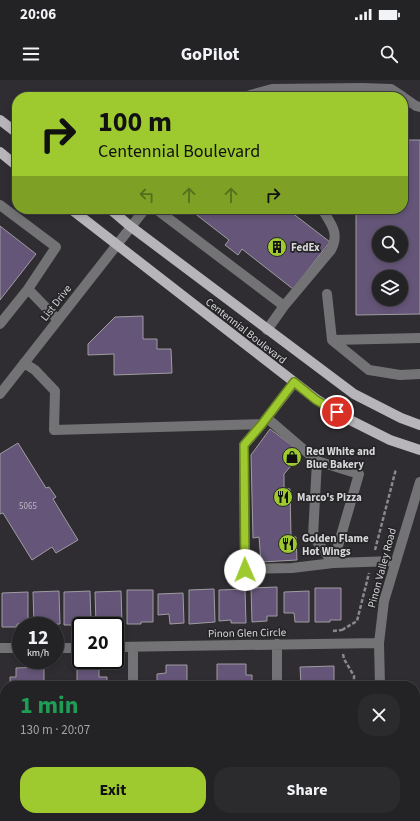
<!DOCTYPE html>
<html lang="en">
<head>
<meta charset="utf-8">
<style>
	body { margin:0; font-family:"Source Sans 3",sans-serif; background:#2b2a2d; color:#f1f3f6; height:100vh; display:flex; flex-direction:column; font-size:15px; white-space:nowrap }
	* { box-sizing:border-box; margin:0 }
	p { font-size:13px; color:#a3a4a7 }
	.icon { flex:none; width:22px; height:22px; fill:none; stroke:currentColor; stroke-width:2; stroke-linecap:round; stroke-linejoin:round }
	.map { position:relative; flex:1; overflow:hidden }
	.panel { position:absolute; left:0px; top:601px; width:420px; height:140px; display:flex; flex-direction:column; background:#232225; border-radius:16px 16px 0 0; box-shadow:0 2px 6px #0003,0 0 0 1px #403f42 }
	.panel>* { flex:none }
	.top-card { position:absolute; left:12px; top:12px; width:396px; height:122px; border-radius:16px; box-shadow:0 2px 6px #0003,0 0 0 1px #403f42; background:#9eca2f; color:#111; overflow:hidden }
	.fabs { position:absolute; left:372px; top:146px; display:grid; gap:8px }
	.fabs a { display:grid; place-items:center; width:36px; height:36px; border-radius:50%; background:#232225; box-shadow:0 2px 6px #0003,0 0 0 1px #403f42; font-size:20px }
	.speed { position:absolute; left:12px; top:537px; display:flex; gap:8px; font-size:20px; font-weight:700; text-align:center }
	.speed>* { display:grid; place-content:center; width:52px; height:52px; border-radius:50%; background:#232225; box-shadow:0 2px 6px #0003,0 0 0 1px #403f42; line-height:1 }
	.speed small { font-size:10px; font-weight:400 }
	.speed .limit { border:2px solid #111; border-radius:6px; background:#fff; color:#111 }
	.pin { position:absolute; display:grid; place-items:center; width:34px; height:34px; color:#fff; margin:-17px; border:2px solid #fff; border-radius:50%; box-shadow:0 1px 4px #0007 }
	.me { position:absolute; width:44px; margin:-22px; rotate:359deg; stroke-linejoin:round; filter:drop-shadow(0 0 3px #0008) }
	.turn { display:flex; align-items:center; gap:14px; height:84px; padding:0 20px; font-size:18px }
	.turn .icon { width:52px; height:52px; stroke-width:2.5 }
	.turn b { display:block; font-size:28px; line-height:34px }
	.lanes { display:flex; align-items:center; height:38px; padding:0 20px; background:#0003; justify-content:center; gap:20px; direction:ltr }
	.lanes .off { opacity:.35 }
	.round { display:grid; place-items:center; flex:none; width:42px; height:42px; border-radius:16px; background:#2b2a2d }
	.overview { display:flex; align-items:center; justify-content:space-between; height:68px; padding:0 20px }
	h1 { font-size:24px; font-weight:700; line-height:30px; color:#1e9e55 }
	.cta { display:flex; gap:8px; margin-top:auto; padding:8px 20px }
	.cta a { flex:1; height:46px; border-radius:16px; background:#9eca2f; color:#111; font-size:16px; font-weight:700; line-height:46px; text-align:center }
	.cta a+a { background:#2b2a2d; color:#f1f3f6 }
	.status { display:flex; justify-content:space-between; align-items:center; height:28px; padding:0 20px; background:#232225; direction:ltr }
	.status svg { height:11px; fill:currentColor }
	header { display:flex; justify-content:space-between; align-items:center; height:52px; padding:0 20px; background:#232225; font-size:18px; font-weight:700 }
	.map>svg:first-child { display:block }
	.building { fill:#655578; stroke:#9f9da1; fill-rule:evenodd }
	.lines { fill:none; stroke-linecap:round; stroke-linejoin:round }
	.path { stroke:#8a888b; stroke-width:2.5; stroke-dasharray:4 2; stroke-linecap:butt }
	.minor { stroke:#737274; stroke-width:10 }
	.major { stroke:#b7b5b9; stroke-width:10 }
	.route-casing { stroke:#67831f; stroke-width:10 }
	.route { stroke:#9eca2f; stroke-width:7 }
	.labels { text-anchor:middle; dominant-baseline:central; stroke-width:3.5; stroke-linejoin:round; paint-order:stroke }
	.number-label { font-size:9px; fill:#bbb6c1 }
	.poi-label { font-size:11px; font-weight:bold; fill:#d8d7d9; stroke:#252427; text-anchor:start }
	.street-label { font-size:11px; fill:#d8d7d9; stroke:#252427 }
</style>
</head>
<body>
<div class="status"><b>20:06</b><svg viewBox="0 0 49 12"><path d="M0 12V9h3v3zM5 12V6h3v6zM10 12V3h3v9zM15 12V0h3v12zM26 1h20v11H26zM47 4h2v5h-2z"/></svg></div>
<header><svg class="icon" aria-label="menu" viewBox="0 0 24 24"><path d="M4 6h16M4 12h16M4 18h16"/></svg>GoPilot<svg class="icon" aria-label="search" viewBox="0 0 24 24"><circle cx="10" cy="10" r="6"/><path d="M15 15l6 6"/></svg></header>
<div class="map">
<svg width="420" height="741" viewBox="0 0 420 741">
	<rect width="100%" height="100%" fill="#2f2d31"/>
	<path class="building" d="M403 60H420V234L356 235V129H403ZM379 153H401V175H379ZM379 197H401V219H379Z
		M189 129H287L330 162 293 209 242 169 238 175 225 165 229 160Z
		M0 146 36 174 0 220Z
		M143 236V259H157V269H171L172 293 114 295V274L88 275V264L115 237Z
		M270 349 302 373 284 394V408L290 409 291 457H296L297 480 261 482 259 457 253 458 251 375Z
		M18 363 46 408 49 407 56 417 53 419 78 460 56 473 52 467 32 480 3 433 0 434V374Z
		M277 507V536H267V541L252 542 251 508Z
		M315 508H341V540H330V542H315Z
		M214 509 215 542 189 544V510Z
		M245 509 246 543H231V540L219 541V510Z
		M127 510H153V542H141V544H127Z
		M59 511 60 544 34 545 33 512Z
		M90 511 91 542 79 543V545H64V512Z
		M121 511 122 543 96 545 95 512Z
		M309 511V542H295L294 533H284V512Z
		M28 512V544H17V547H2V513Z
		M183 513 184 543 170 544 169 534 158 535V514Z
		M217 584H246V595H252V606H217Z
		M166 585H187V606H157V594L166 593Z
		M77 586H99V597H107V606H77Z
		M334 586V606H301L300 587Z
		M44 587V606H10V597H16V588Z
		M13 736H43V741H13Z
		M79 736H109V741H79Z
		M159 736H188L189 741H159Z
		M219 736H253V741H219Z
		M308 736H336V737L308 738Z"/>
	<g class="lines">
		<path class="path" d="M375 470 396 389
			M342 550 357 541 369 493
			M333 551 342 550V553
			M343 574 344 579 354 596V606
			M359 736V741"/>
		<path class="minor" d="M250 15 272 9 362 8 391 9 403 17
			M403 17 416 26 420 27
			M0 125 56 167 28 209
			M156 129 284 226 267 250
			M327 214 332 260 369 290 400 295 420 294
			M284 226 331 170C340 153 331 144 322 129
			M0 244 28 209 58 240
			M332 260 420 258
			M24 283 35 290 55 311 54 350 262 344 294 303
			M0 314 145 129
			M267 338 317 381 359 394 333 483 395 481
			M262 344 244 365 245 489 292 488 333 483 313 456 317 381
			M277 564V606
			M115 567 379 563
			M133 567V606
			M0 568H21
			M55 568H81
			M380 606 379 563 384 521 420 402
			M134 736V741
			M278 736V741
			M380 741V736"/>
		<path class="major" d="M0 40 17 53
			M0 72 17 86
			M71 129 316 319 348 339 390 360 420 370
			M110 129 130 146 354 314 401 338 420 345"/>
	</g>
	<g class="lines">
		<g class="route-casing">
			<path id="route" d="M245 490 244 365 262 344 294 302 316 320 337 332"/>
		</g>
		<use href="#route" class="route"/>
	</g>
	<defs>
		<g id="building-disc" transform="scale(1)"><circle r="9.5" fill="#9eca2f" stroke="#252427"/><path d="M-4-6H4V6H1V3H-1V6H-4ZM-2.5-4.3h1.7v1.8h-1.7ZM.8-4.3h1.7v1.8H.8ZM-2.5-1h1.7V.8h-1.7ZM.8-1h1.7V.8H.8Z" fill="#111"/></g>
		<g id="shop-disc" transform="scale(1)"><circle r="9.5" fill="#9eca2f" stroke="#252427"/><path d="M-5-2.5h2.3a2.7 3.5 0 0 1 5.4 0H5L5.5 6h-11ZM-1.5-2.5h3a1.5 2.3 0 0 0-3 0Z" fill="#111"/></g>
		<g id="restaurant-disc" transform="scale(1)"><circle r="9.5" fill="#9eca2f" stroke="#252427"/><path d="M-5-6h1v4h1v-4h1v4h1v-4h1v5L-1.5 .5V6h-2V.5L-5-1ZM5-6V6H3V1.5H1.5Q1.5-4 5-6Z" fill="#111"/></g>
	</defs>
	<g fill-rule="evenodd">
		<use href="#building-disc" x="277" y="167"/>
		<use href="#shop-disc" x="292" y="377"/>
		<use href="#restaurant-disc" x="283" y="417"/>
		<use href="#restaurant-disc" x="288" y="464"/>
	</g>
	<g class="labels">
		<g class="number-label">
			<text x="28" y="426">5065</text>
		</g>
		<g class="poi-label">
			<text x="291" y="167">FedEx</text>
			<text x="306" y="371">Red White and<tspan x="306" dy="13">Blue Bakery</tspan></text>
			<text x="297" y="417">Marco's Pizza</text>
			<text x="302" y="458">Golden Flame<tspan x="302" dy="13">Hot Wings</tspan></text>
		</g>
		<g class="street-label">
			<text transform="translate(56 223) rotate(-52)">List Drive</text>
			<text transform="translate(246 251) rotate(38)">Centennial Boulevard</text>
			<text transform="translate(382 488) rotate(-75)">Pinon Valley Road</text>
			<text transform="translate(247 553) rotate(-1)">Pinon Glen Circle</text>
		</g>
	</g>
</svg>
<div class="fabs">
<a><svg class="icon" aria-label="search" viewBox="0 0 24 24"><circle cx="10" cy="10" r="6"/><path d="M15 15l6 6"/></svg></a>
<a><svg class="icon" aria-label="layers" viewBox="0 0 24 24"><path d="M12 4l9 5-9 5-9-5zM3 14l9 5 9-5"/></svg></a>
</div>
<div class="speed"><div>12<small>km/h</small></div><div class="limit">20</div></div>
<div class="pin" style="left:337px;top:332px;background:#d93025"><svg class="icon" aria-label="arrive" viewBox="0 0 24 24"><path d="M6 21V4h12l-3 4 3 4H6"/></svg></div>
<svg class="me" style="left:245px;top:490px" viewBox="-20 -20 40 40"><circle r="19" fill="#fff"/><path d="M0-13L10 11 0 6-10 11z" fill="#9eca2f"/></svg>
<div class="top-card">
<div class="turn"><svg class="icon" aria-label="right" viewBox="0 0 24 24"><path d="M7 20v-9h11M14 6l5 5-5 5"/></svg><div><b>100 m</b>Centennial Boulevard</div></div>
<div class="lanes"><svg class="icon off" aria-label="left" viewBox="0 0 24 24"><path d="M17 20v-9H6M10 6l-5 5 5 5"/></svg><svg class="icon off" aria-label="ahead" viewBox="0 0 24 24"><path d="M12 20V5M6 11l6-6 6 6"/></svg><svg class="icon off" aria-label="ahead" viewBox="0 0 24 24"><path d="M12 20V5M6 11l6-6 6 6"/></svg><svg class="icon" aria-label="right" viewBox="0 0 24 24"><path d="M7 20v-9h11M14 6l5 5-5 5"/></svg></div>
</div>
<section class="panel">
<div class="overview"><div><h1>1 min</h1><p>130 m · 20:07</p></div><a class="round"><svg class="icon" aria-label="close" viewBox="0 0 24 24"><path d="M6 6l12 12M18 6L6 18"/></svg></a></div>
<div class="cta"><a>Exit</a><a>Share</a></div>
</section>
</div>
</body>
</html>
